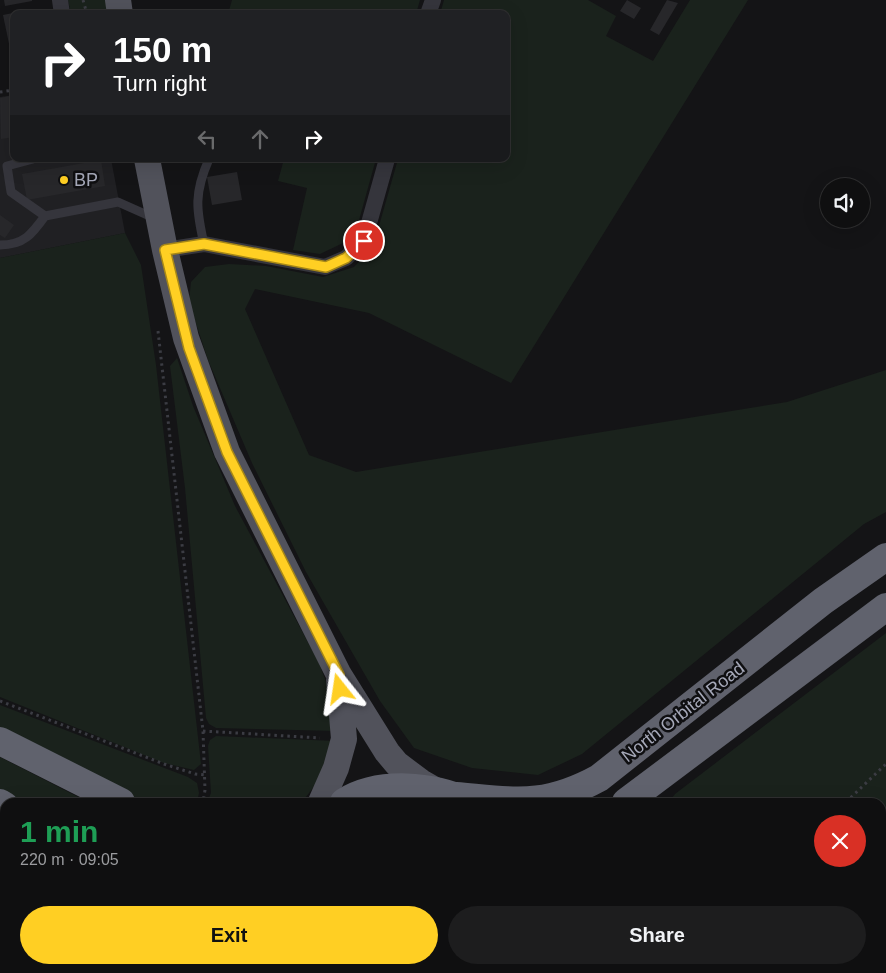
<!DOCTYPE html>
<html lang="en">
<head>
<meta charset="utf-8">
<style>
	body { margin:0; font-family:Helvetica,sans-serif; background:#1d1d1e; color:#f1f3f6; height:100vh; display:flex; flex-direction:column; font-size:19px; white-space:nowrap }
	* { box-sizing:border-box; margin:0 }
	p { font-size:16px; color:#9b9c9f }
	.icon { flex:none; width:28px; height:28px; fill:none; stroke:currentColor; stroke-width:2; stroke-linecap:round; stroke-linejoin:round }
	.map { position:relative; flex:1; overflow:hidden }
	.side { position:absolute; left:0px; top:798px; width:886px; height:176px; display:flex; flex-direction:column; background:#0f0f10; border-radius:15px 15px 0 0; box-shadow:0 5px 20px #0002,0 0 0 1px #2f2f30 }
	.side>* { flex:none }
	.banner { position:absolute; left:10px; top:10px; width:500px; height:152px; border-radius:10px; box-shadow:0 5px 20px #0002,0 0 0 1px #2f2f30; background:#202124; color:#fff; overflow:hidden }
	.controls { position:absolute; left:820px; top:178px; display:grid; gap:10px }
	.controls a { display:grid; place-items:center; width:50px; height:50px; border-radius:50%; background:#0f0f10; box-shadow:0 5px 20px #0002,0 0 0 1px #2f2f30; font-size:25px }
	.pin { position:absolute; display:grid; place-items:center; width:42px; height:42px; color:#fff; margin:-21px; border:2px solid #fff; border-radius:50%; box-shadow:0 1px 5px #0007 }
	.me { position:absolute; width:55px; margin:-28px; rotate:345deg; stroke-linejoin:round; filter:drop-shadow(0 0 4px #0008) }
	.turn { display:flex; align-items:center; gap:18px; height:105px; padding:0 20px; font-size:22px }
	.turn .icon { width:65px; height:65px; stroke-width:2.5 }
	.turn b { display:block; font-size:35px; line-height:42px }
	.lanes { display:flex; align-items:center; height:48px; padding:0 20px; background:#0003; justify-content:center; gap:25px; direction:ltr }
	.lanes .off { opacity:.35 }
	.round { display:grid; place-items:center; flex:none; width:52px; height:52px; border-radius:26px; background:#1d1d1e }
	.headline { display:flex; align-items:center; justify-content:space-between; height:85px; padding:0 20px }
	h1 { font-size:30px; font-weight:600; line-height:38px; color:#1e9e55 }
	.button { display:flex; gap:10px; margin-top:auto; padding:10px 20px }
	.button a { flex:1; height:58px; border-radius:30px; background:#ffcf23; color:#111; font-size:20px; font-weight:600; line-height:58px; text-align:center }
	.button a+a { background:#1d1d1e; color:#f1f3f6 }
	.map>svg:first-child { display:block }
	.built { fill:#202023 }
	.green { fill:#1a221c }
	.building { fill:#27272a }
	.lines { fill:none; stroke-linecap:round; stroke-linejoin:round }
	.path { stroke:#3b3c43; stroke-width:3; stroke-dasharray:2.5 4; stroke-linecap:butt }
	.lane { stroke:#35353c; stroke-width:9 }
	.street { stroke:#35353c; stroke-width:16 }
	.primary { stroke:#51525b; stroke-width:26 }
	.highway { stroke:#60626d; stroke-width:28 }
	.route-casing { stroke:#a68717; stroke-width:12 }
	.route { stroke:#ffcf23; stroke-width:9 }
	.poi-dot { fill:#ffcf23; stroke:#0f0f11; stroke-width:2 }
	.labels { text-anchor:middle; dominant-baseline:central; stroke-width:5; stroke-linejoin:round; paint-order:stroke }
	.poi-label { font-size:18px; fill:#a5a8b8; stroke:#0f0f11; text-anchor:start }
	.street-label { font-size:18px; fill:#a5a8b8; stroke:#0f0f11 }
</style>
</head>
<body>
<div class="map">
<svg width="886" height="973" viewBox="0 0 886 973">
	<rect width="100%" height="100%" fill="#141416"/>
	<path class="built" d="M14 95V159H111L125 233 0 258V97Z"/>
	<path class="green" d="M68 0H106L109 14H71Z
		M232 0H420L416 14H228Z
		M444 0H588L616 16 606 36 653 61 690 0H748L511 383 369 313 255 289 245 309 309 455 356 472 787 402 886 370V512L864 524 582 754 538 775 472 768 414 748 380 701 306 572 252 463 208 360 189 302 191 282 205 267 229 264 266 266 323 277 354 267 373 247 398 159H506V14H440Z
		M284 159H376L356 231 343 243 320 254 293 250 307 188 278 181Z
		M125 233 141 265 156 365 201 764 194 770 164 763 0 697V258Z
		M177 358 193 406 235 506 318 661 334 702 337 731 216 728 209 724 206 718 185 488 170 366Z
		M886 633V973H636L635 969H881V802H669L675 794Z
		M0 705 188 777 197 783 199 793 197 802 190 800 189 802H141L0 730Z
		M216 736 335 741 326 771 302 802H207L211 793 208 746 210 740Z
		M0 757 88 802H24L0 790Z
		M180 969H243L247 973H183Z
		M289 969H527L526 973H290Z"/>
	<path class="building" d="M4 0H32V1L5 6Z
		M627 0 641 8 634 19 620 11Z
		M667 0 678 3 659 35 650 30Z
		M23 11 24 14H14L13 63 3 15Z
		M14 95V137L1 139 0 98Z
		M101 160 105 186 27 200 22 174Z
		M237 172 242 200 212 205 207 177Z
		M0 215 14 225 5 238 0 235Z"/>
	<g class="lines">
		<path class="path" d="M83 0 87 14
			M0 92 14 90
			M158 331 203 731 205 790 203 802
			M0 701 164 764 195 774 206 775
			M203 731 320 738
			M846 802 886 764
			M173 969 177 973
			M852 969 856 973"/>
		<path class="lane" d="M33 159 7 166 11 192 45 216 118 202 154 218
			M204 244C196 209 194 193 209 159
			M0 245C24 245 32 234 45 216"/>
		<path class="street" d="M60 0 62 14
			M428 14 433 0
			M165 250 204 244 325 267 346 258 364 241 387 159"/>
		<path class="primary" d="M118 0 120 14
			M147 159 165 250 186 338 227 452 339 675 387 752 397 764 421 782 435 790
			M321 802 336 768 344 739 339 680"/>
		<path class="highway" d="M0 741 121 802
			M456 796C516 801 544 808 599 778L823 601 886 557
			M344 802C379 780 433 785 469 802
			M626 802 886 607
			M0 803 5 806
			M257 969 261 973
			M542 973 544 969"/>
	</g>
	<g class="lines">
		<g class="route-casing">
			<path id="route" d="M340 689 339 675 227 452 189 348 165 250 204 244 326 267 346 258 364 241"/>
		</g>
		<use href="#route" class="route"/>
	</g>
	<circle class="poi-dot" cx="64" cy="180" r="5"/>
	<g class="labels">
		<g class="poi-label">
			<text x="74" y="180">BP</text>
		</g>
		<g class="street-label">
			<text transform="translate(683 712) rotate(-38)">North Orbital Road</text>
		</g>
	</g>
</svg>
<div class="controls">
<a><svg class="icon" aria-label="sound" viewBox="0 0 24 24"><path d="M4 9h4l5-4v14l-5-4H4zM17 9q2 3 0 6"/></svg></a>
</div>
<div class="pin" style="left:364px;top:241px;background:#d93025"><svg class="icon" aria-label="arrive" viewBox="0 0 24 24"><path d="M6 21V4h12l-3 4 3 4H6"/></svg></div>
<svg class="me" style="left:340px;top:689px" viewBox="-20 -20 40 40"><path d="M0-17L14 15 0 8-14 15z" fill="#ffcf23" stroke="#fff" stroke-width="4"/></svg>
<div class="banner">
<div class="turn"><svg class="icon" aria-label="right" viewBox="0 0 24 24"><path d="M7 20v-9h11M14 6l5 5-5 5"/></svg><div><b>150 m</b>Turn right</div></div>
<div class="lanes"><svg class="icon off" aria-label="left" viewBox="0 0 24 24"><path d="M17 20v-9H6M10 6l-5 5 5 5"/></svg><svg class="icon off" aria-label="ahead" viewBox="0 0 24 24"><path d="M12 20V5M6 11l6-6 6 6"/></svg><svg class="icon" aria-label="right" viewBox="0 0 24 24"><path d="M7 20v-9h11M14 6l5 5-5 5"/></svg></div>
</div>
<section class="side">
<div class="headline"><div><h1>1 min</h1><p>220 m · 09:05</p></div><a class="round" style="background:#d93025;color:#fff"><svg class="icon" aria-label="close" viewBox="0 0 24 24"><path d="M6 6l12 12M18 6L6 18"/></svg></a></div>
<div class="button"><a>Exit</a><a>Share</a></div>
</section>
</div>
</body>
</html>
